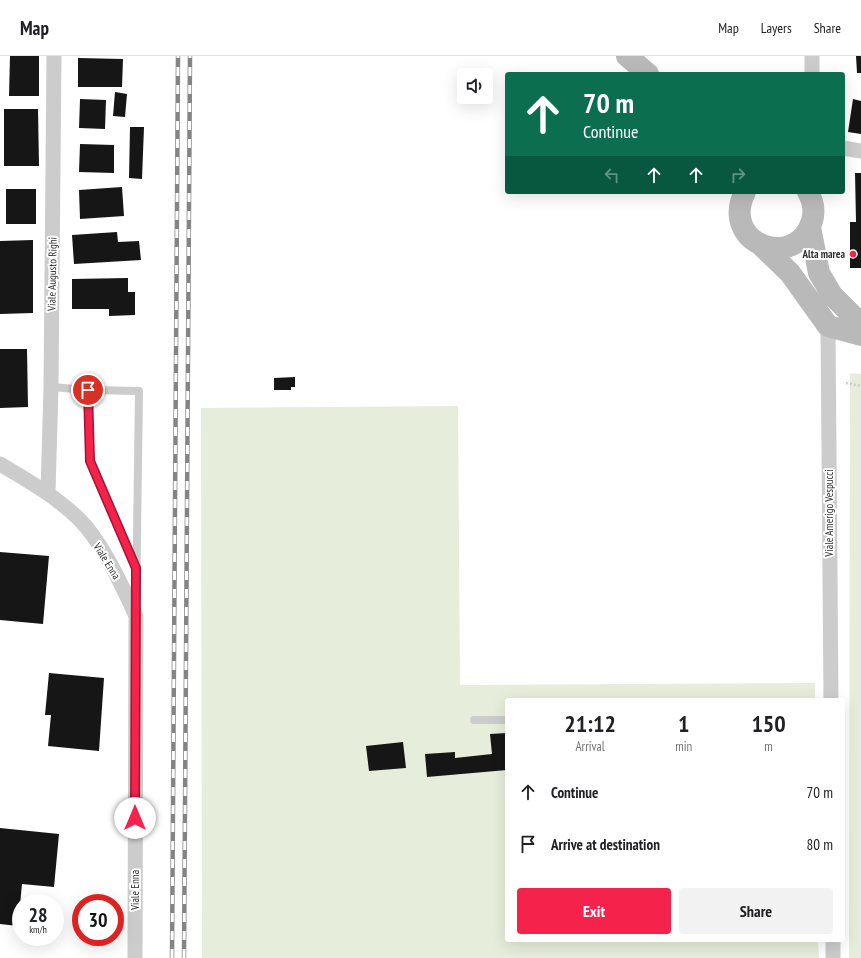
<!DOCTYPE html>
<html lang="en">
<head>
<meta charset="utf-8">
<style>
	body { margin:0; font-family:"PT Sans Narrow",sans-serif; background:#f2f2f2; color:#202124; height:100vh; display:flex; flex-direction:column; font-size:15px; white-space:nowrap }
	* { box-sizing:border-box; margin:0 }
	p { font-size:13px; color:#757577 }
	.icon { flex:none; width:22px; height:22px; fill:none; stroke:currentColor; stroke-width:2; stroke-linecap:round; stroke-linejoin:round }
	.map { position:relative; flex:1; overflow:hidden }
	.panel { position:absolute; left:505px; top:642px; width:340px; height:244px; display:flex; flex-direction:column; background:#fff; border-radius:4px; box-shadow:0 4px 16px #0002 }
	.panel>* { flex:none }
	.guide { position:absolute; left:505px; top:16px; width:340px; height:122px; border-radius:4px; box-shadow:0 4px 16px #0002; background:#0b6e4f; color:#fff; overflow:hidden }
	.fabs { position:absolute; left:457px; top:12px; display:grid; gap:8px }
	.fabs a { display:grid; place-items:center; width:36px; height:36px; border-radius:4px; background:#fff; box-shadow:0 4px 16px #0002; font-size:20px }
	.speed { position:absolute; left:12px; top:838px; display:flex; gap:8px; font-size:20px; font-weight:700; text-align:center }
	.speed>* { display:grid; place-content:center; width:52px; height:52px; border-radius:50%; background:#fff; box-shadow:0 4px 16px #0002; line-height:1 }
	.speed small { font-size:10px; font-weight:400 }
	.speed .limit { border:6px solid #d22; background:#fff; color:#111 }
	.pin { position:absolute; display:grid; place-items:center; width:34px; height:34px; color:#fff; margin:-17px; border:2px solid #fff; border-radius:50%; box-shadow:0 1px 4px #0007 }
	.me { position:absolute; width:44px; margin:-22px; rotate:0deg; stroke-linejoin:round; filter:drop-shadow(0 0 3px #0008) }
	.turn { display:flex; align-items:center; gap:14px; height:84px; padding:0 12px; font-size:18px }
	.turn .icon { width:52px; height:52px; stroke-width:2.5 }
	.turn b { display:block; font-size:28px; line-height:34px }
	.lanes { display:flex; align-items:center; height:38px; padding:0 12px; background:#0003; justify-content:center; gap:20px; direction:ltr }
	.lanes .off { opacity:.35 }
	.eta { display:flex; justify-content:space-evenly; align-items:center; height:68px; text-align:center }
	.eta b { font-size:24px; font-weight:800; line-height:28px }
	.primary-button { display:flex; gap:8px; margin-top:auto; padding:8px 12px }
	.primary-button a { flex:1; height:46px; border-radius:4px; background:#f5224c; color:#fff; font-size:16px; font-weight:800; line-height:46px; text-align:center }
	.primary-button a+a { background:#f2f2f2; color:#202124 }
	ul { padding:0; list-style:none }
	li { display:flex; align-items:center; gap:12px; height:52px; padding:0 12px }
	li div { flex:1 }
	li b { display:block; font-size:15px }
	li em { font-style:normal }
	header { display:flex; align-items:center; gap:24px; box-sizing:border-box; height:56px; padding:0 20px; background:#fff; border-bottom:1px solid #e0e0e0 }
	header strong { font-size:19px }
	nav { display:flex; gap:22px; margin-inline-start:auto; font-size:14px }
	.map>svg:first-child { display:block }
	.green { fill:#e7eddb }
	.building { fill:#161616 }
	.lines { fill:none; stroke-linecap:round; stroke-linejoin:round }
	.path { stroke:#ccc; stroke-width:2.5; stroke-dasharray:2 2; stroke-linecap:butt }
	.lane { stroke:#ccc; stroke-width:8 }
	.street { stroke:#ccc; stroke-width:15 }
	.secondary { stroke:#b9b9b9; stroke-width:22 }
	.rail-casing { stroke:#848484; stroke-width:4.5 }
	.rail { stroke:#fff; stroke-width:3; stroke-dasharray:9; stroke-linecap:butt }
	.route-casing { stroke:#9f1631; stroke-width:10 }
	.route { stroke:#f5224c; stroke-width:7 }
	.poi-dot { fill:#f5224c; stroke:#fff; stroke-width:1.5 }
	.labels { text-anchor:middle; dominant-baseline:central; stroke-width:4; stroke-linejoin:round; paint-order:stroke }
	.poi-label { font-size:11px; font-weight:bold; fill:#2f2f2f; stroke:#fff; text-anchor:end }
	.street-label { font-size:11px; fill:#2f2f2f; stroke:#fff }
</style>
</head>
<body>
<header>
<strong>Map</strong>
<nav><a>Map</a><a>Layers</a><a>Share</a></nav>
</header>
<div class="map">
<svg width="861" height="902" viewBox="0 0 861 902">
	<rect width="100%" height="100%" fill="#fff"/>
	<path class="green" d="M850 317 861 318V902H849Z
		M458 350 460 629 815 627V644H507V884H818L819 902H202L201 352Z"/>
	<path class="building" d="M10 0H39V40H9Z
		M856 0H861V17H857Z
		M78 2 123 3 122 31H78Z
		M115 36 127 38 125 61 113 60Z
		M80 43 106 44 105 73 79 72Z
		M853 43 861 45V78L848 76Z
		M4 53H38L39 110H4Z
		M130 71H144L142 123 129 122Z
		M80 88 114 89V117L79 116Z
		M855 117H861V212H850V166H856Z
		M122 131 124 160 80 163 79 134Z
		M6 133H36V168H6Z
		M117 176 118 186 139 185 141 204 74 208 72 179Z
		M33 184V257L0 258V185Z
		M128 222V236H135V259L109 260V253H72V223Z
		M0 293H27L28 351 0 352Z
		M295 321V331H291V334H274V322Z
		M0 496 49 500 43 568 0 564Z
		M49 617 104 622 99 695 48 690 51 659H45Z
		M507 677V714L427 721 425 698 455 696V702L492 698 490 678Z
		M403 686 406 712 369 715 366 690Z
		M0 772 59 778 54 831 22 828 18 870 0 868Z"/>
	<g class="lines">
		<path class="path" d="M846 327 861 330"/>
		<path class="lane" d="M51 331 88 334
			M136 553 139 335 88 334 90 405 136 512
			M474 664H507"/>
		<path class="street" d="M812 18V0
			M843 92 861 95
			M828 270 831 644
			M0 408C27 424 55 440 78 462 102 485 122 530 136 560L135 902
			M48 436 51 331 54 0
			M833 884V902"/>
		<path class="secondary" d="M627 0 648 18
			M745 136C719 188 796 216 812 165 815 155 813 145 808 136
			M810 171 819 217 832 239 861 268
			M761 189 790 217 828 270 861 279"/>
		<g class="rail-casing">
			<path id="rail" d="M172 902 178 0
				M184 902 190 0"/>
		</g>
		<use href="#rail" class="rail"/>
	</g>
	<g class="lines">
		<g class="route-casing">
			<path id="route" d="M88 334 90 405 136 512 135 762"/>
		</g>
		<use href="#route" class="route"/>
	</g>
	<circle class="poi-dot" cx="853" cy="198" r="4"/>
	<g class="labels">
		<g class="poi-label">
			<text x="845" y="198">Alta marea</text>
		</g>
		<g class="street-label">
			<text transform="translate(52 218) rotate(-89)">Viale Augusto Righi</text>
			<text transform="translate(829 457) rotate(-90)">Viale Amerigo Vespucci</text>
			<text transform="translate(107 505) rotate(58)">Viale Enna</text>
			<text transform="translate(135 834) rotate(-90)">Viale Enna</text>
		</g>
	</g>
</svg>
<div class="fabs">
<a><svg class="icon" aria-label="sound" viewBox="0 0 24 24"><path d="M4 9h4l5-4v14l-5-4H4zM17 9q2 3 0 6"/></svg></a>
</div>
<div class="speed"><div>28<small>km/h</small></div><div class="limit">30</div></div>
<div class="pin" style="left:88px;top:334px;background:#d93025"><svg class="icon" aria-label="arrive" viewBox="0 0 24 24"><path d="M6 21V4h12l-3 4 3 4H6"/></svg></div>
<svg class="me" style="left:135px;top:762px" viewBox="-20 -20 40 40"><circle r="19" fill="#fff"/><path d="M0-13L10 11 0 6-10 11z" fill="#f5224c"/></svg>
<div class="guide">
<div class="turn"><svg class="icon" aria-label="ahead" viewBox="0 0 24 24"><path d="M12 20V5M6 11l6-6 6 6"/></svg><div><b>70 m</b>Continue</div></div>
<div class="lanes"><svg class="icon off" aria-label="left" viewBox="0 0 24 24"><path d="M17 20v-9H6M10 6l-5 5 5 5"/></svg><svg class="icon" aria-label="ahead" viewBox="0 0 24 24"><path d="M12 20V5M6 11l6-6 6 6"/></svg><svg class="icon" aria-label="ahead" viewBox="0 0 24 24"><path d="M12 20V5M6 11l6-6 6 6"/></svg><svg class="icon off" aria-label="right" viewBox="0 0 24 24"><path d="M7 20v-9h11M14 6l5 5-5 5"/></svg></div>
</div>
<section class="panel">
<div class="eta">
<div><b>21:12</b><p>Arrival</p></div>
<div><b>1</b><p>min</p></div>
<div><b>150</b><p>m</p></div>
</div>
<ul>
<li><svg class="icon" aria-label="ahead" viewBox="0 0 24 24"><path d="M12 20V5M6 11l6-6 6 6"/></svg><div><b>Continue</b></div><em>70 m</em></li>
<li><svg class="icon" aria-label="arrive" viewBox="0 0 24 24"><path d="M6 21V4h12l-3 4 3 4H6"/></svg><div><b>Arrive at destination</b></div><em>80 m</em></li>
</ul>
<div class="primary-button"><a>Exit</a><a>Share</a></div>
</section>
</div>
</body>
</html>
